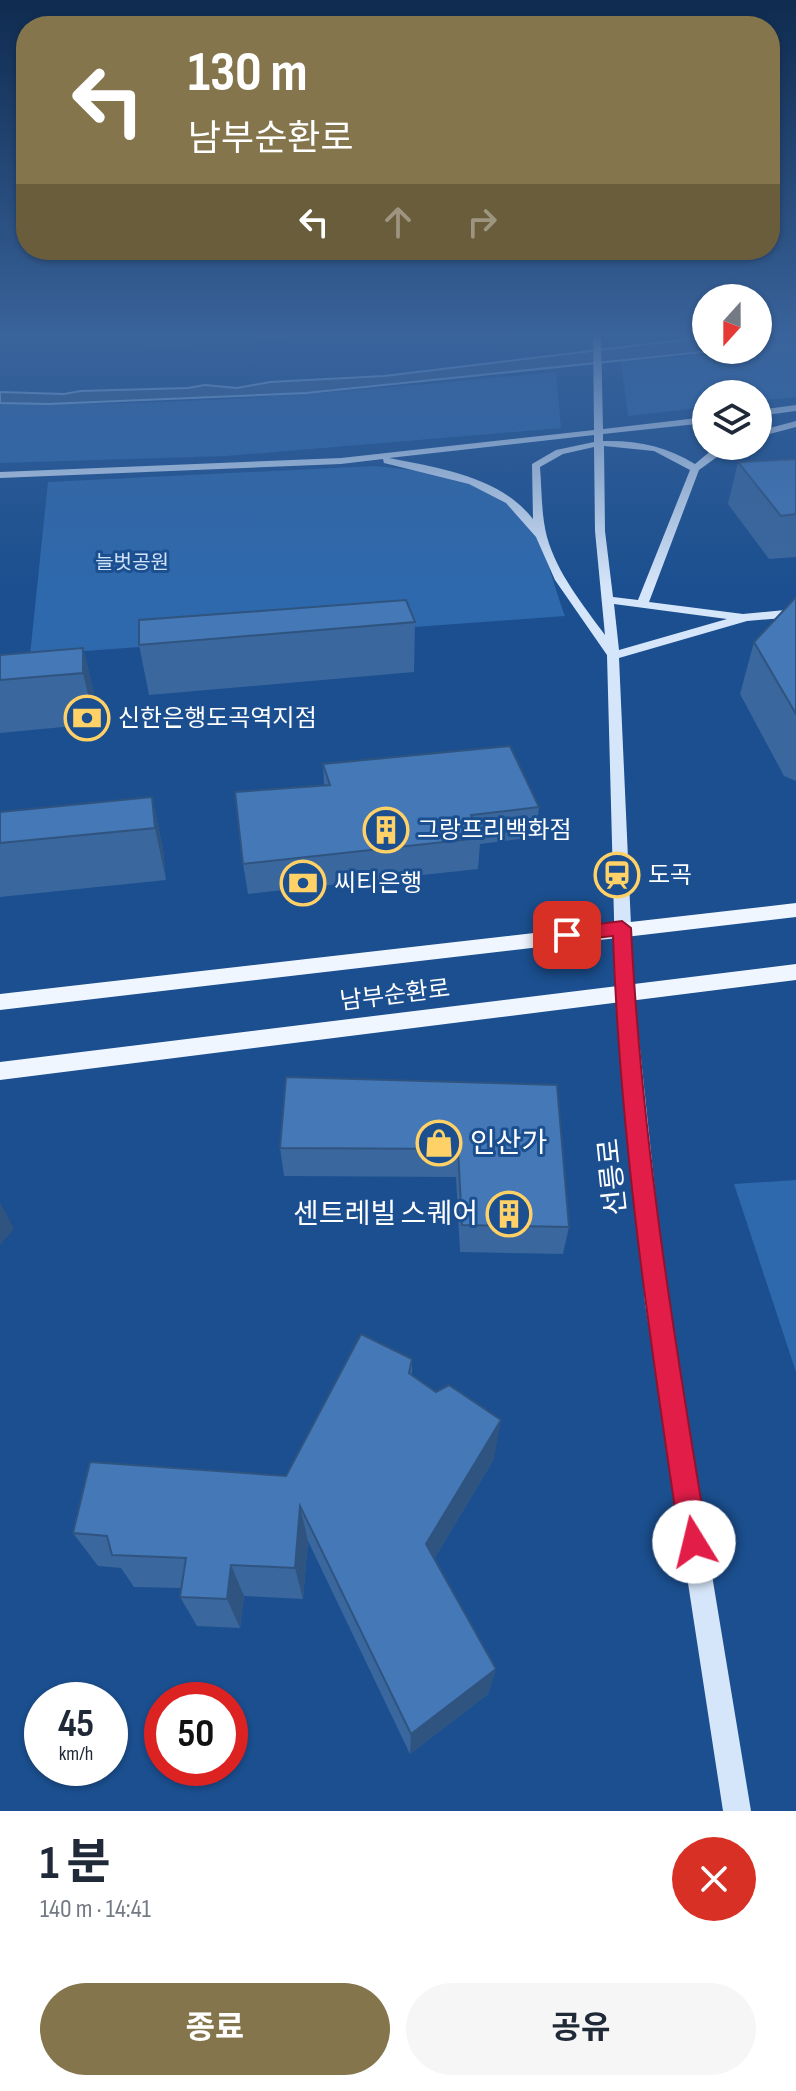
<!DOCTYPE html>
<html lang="ko">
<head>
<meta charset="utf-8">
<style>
	body { margin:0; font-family:"Sofia Sans Condensed","Noto Sans KR",sans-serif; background:#f6f6f7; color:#1f2937; height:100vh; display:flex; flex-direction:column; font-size:30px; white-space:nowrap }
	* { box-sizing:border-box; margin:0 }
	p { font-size:26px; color:#747a83 }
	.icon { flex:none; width:44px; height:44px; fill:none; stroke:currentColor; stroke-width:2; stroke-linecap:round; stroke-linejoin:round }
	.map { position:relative; height:1811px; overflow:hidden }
	.panel { display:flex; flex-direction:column; background:#fff; flex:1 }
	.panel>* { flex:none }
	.top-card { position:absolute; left:16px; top:16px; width:764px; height:244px; border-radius:32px; box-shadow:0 2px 6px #0004; background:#84754c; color:#fff; overflow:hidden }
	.needle { width:52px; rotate:201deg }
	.tools { position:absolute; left:692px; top:284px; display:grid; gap:16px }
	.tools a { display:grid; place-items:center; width:80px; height:80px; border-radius:50%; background:#fff; box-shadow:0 2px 6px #0004; font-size:40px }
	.speed { position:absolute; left:24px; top:1682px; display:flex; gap:16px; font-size:40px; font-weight:700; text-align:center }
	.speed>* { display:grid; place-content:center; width:104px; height:104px; border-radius:50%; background:#fff; box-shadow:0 2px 6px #0004; line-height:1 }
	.speed small { font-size:20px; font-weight:400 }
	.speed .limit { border:12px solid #d22; background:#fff; color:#111 }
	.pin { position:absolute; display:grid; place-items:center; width:68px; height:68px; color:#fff; margin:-34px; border-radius:16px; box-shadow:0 4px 12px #0006 }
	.me { position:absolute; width:88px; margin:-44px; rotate:351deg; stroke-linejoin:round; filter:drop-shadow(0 0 6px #0008) }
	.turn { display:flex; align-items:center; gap:28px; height:168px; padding:0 40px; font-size:36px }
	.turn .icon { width:104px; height:104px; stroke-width:2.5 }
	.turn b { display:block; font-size:56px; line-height:68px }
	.lanes { display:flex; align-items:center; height:76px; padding:0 40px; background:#0003; justify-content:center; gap:40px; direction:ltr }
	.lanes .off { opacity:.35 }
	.round { display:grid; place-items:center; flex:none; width:84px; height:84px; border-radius:42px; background:#f6f6f7 }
	.head { display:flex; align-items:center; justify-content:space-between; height:136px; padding:0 40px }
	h1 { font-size:48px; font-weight:700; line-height:60px }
	.button { display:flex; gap:16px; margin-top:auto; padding:16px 40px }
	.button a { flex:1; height:92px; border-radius:48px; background:#84754c; color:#fff; font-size:32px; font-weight:700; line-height:92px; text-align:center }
	.button a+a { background:#f6f6f7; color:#1f2937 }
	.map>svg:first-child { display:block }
	.green { fill:#2e69ad }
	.water { fill:#3c6290; stroke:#9cc4f0; stroke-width:2 }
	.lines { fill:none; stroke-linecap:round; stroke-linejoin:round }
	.secondary { fill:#d6e6fa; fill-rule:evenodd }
	.primary { fill:#f0f6ff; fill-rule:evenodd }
	.wall { fill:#3a679d }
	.shaded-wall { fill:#305480 }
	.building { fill:#4478b7; stroke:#305480; stroke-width:2 }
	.route { fill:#e11d48; stroke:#92132f; stroke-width:2 }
	.labels { text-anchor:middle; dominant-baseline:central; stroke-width:6; stroke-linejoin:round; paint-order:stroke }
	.far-park-label { font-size:20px; fill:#cfe3fa; stroke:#1b4f8f }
	.poi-label { font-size:24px; fill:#fff; stroke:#1b4f8f; text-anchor:start }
	.street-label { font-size:24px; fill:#fff; stroke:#1b4f8f }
	.near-poi-label { font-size:28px; fill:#fff; stroke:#1b4f8f; text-anchor:start }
	.near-street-label { font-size:28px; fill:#fff; stroke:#1b4f8f }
</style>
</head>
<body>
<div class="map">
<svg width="796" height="1811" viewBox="0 0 796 1811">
	<rect width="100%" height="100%" fill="#1b4f8f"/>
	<path class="green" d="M75 333H389L170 346 67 341Z
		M796 343V397L758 401V394H706V407L628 416 621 362 758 350V347Z
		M556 372 561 428 226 456 0 463V403C185 408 371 389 556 372Z
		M375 466C418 471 497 475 526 512 539 528 556 593 565 616L30 655 48 482Z
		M796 1180V1372L734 1184Z"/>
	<path class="water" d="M706 337V350H722L306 393 48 404 0 403V392L64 394 81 391 188 388 205 385 237 388 270 382 384 376Z"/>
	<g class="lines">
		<path class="secondary" d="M593 333H601L603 429 706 417V423L603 434V441C637 440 666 446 695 464L713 449 732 446 699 470 649 602 743 614 796 609V617L747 621 619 658 634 992 667 1303 751 1811H723L645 1303 616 992 607 655 555 580 536 537 506 503 469 484 384 463 383 459 341 464 0 478V472L341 458 594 430ZM594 435V442L556 450 532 464 533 519C499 476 439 468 389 458ZM604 446 654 451 690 470 638 600 613 597 605 531ZM594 447 595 531 605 635C583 605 557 573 547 537 541 514 542 490 540 467L563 454ZM614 604 727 619 619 650Z
			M796 405V411L758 416V410Z
			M796 421V427L758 437V431Z"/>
		<path class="primary" d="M796 903V917L0 1010V994Z
			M796 964V980L0 1080V1062Z"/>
	</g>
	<path class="wall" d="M796 459V557L769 559 728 504 738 462Z
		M796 597V781L784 776 740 694 754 642Z
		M415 622 414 672 149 695 139 645Z
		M83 648 95 698V724L0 733V655Z
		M323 764 539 807 535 837 480 844 478 869 248 894 243 864 324 785Z
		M152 797 163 849 166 880 0 897V812Z
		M557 1085 569 1227 563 1254 460 1252 456 1177 284 1176 280 1148Z
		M412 1359V1375L494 1459 434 1559 496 1669 488 1694 410 1754 308 1541 303 1599 244 1596 240 1628 197 1626 180 1597 181 1588 134 1587 121 1568 98 1566 73 1533 286 1476Z"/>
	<path class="shaded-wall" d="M83 648 95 698V724L83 673Z
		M152 797 163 849 166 880 155 828Z
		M0 1202 14 1229 0 1245Z
		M501 1420 494 1459 424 1576 426 1544Z
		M300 1506 308 1541 303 1599 295 1568Z
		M231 1565 244 1596 240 1628 227 1599Z
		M496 1669 488 1694 410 1754 411 1734Z"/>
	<path class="building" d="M796 459V514L781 516 738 462Z
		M796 597V714L754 642Z
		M406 600 415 622 139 645V620Z
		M83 648V673L0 680V655Z
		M510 746 539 807 471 815 481 838 243 864 235 792 330 785 323 764Z
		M152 797 155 828 0 843V812Z
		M286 1077 557 1085 569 1227 462 1225 458 1149 280 1148Z
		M361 1334 412 1359 409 1373 436 1392 449 1385 501 1420 426 1544 496 1669 411 1734 300 1506 295 1568 231 1565 227 1599 180 1597 186 1558 112 1555 107 1536 73 1533 90 1462 286 1476Z"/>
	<linearGradient id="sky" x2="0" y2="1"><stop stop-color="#0f2b4f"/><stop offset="0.57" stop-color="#39639b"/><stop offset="1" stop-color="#39639b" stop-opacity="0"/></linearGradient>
	<rect width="796" height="587" fill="url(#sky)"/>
	<path class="route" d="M622 921 631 928C641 1134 674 1339 708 1542L704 1552 694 1556 684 1552 680 1542C650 1341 620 1139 613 936L567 941 558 935 567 928Z"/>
	<defs>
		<g id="bank-ring" transform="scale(2.3)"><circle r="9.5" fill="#1b4f8f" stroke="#ffd166" stroke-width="1.5"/><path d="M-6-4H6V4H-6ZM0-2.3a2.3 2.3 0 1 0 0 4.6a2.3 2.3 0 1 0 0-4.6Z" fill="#ffd166"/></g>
		<g id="building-ring" transform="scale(2.3)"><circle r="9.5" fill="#1b4f8f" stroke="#ffd166" stroke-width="1.5"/><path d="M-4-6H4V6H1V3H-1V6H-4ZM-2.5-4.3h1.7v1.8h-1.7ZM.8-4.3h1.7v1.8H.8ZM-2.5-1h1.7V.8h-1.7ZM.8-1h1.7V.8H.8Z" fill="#ffd166"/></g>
		<g id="station-ring" transform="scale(2.3)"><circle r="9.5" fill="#1b4f8f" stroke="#ffd166" stroke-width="1.5"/><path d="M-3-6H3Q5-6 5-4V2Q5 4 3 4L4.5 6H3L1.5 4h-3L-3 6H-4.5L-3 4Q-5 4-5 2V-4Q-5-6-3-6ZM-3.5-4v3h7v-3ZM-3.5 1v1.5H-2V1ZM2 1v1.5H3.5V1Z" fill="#ffd166"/></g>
		<g id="shop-ring" transform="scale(2.3)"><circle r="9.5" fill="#1b4f8f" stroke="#ffd166" stroke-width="1.5"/><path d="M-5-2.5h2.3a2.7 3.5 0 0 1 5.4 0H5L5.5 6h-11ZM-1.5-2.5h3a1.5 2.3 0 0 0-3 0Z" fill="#ffd166"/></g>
	</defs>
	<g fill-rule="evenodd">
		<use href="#bank-ring" x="87" y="718"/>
		<use href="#building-ring" x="386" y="830"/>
		<use href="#station-ring" x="617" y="875"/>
		<use href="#bank-ring" x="303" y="883"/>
		<use href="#shop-ring" x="439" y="1143"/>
		<use href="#building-ring" x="509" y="1214"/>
	</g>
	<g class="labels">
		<g class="far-park-label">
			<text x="132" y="563">늘벗공원</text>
		</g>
		<g class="poi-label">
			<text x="118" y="718">신한은행도곡역지점</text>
			<text x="417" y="830">그랑프리백화점</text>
			<text x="648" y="875">도곡</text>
			<text x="334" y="883">씨티은행</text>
		</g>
		<g class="street-label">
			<text transform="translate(395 995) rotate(-7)">남부순환로</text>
		</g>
		<g class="near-poi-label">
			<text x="470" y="1143">인산가</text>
			<text x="478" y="1214" text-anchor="end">센트레빌 스퀘어</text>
		</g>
		<g class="near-street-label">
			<text transform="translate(613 1177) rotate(-96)">선릉로</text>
		</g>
	</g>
</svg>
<div class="tools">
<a><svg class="needle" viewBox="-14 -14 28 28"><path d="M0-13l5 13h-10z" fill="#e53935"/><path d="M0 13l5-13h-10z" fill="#747a83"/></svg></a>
<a><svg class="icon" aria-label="layers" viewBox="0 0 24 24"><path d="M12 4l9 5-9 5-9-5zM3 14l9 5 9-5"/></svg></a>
</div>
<div class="speed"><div>45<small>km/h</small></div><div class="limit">50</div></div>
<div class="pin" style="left:567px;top:935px;background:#d93025"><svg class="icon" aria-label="arrive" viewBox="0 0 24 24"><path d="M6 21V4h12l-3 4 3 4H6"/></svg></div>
<svg class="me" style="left:694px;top:1542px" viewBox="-20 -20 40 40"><circle r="19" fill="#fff"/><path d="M0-13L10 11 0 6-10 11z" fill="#e11d48"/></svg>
<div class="top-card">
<div class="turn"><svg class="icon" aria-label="left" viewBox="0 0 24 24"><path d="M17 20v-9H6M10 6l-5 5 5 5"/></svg><div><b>130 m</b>남부순환로</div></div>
<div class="lanes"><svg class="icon" aria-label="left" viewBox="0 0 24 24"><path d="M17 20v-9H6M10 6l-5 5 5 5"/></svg><svg class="icon off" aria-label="ahead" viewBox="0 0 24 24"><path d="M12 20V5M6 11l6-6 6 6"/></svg><svg class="icon off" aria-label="right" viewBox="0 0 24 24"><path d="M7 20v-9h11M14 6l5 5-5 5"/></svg></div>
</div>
</div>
<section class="panel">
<div class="head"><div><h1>1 분</h1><p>140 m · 14:41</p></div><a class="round" style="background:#d93025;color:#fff"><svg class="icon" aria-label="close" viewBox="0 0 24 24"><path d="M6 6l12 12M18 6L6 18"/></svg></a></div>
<div class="button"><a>종료</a><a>공유</a></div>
</section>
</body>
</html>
